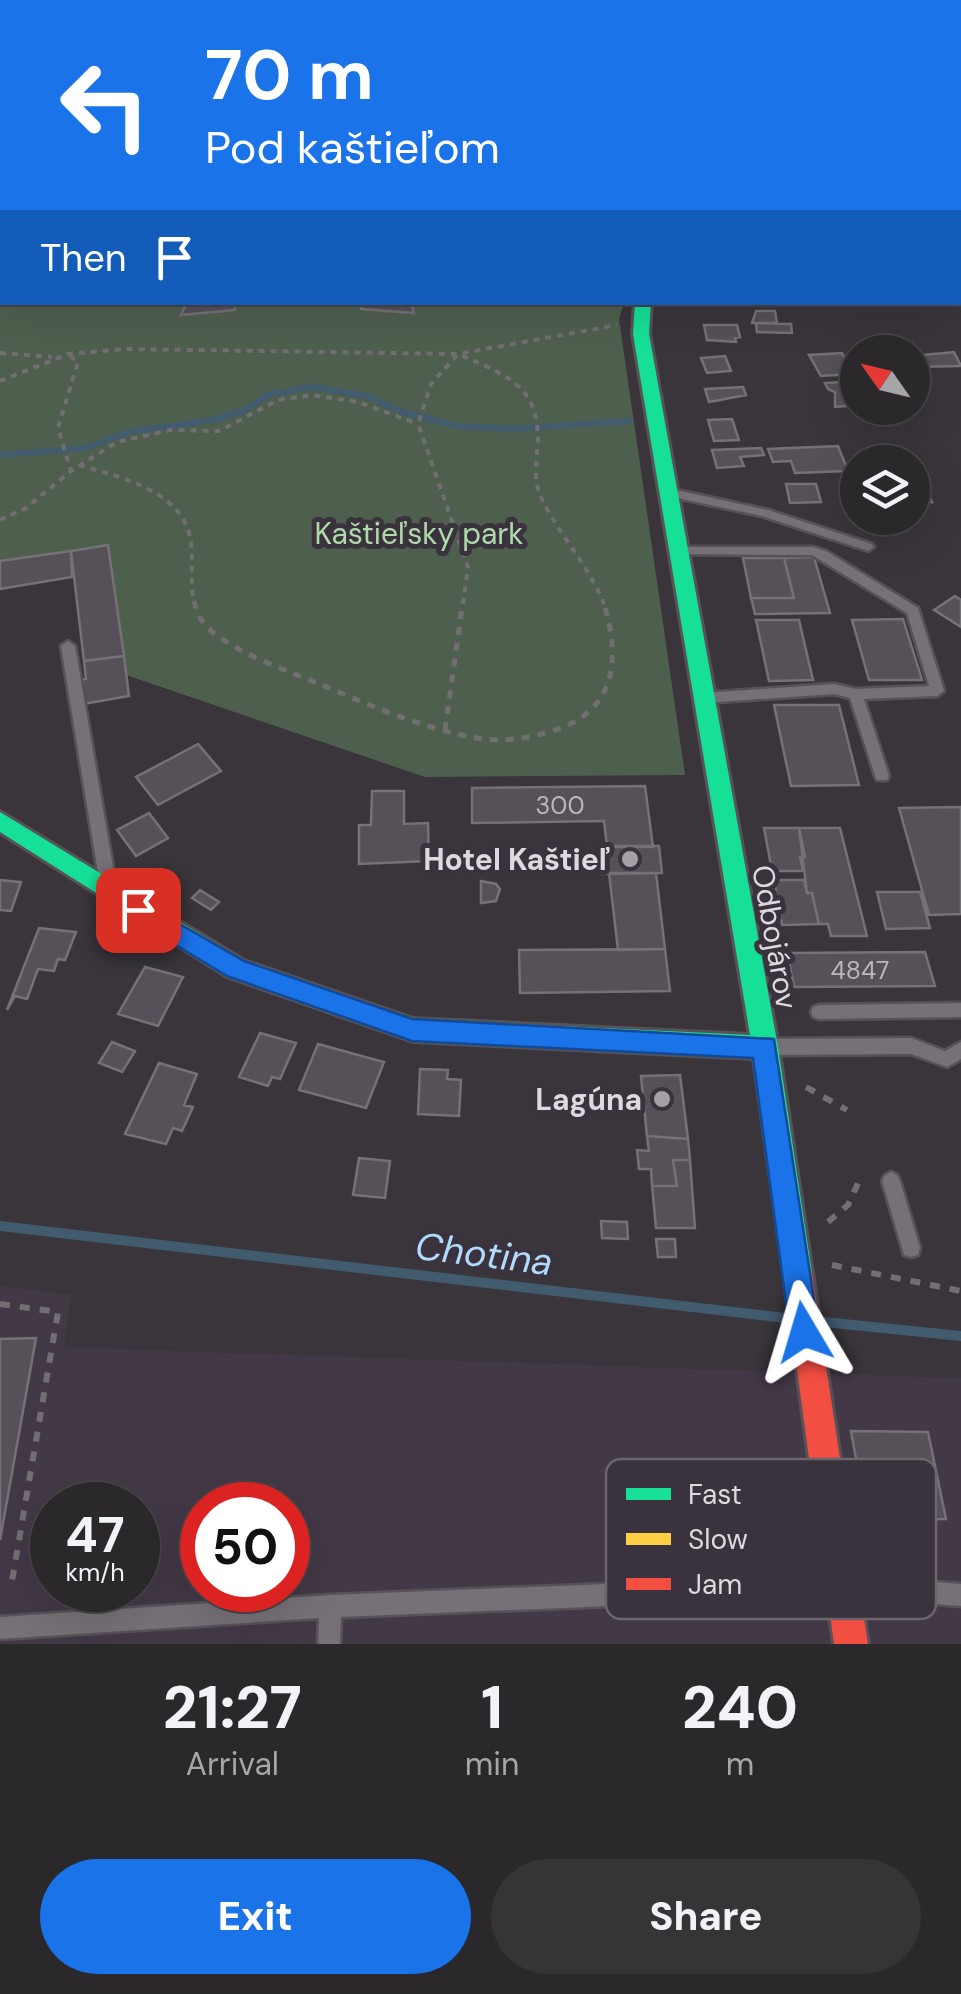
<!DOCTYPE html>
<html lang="en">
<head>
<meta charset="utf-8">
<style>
	body { margin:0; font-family:"DM Sans",sans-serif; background:#373438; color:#f1f3f6; height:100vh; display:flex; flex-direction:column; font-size:38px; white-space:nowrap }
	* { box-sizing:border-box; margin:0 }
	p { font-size:32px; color:#a6a6a9 }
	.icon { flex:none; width:55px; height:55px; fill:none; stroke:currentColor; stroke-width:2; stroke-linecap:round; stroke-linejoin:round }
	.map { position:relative; height:1644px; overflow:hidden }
	.sheet { display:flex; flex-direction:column; background:#2b282c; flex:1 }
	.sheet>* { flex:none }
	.guide { position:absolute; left:0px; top:0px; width:962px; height:305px; box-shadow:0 10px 40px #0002,0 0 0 2px #474448; background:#1a73e8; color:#fff; overflow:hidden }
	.needle { width:65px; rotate:304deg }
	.buttons { position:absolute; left:840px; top:335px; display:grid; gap:20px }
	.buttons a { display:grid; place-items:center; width:90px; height:90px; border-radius:50%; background:#2b282c; box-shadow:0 10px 40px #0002,0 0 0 2px #474448; font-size:50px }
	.speed { position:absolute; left:30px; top:1482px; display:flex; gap:20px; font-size:50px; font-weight:700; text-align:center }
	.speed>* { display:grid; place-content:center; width:130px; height:130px; border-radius:50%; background:#2b282c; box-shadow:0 10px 40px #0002,0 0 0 2px #474448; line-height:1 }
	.speed small { font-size:25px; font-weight:400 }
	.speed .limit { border:15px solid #d22; background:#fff; color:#111 }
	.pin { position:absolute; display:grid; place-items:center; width:85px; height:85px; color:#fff; margin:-42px; border-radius:20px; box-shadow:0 5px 15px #0006 }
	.me { position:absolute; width:110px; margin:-55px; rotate:353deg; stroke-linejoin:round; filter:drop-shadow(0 0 8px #0008) }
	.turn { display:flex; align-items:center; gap:35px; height:210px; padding:0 40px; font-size:45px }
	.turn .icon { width:130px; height:130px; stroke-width:2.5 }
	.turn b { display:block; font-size:70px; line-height:85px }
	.then { display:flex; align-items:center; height:95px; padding:0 40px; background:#0003; gap:20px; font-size:38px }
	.eta { display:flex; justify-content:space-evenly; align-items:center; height:170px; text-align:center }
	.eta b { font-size:60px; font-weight:800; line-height:70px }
	.button { display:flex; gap:20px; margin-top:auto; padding:20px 40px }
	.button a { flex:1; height:115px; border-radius:60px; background:#1a73e8; color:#fff; font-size:40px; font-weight:800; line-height:115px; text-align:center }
	.button a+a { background:#373438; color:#f1f3f6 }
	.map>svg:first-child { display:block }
	.built { fill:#433846; fill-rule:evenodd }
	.green { fill:#4f5f4e }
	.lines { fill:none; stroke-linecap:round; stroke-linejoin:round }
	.stream-far1 { stroke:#415b6f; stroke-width:6 }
	.stream { stroke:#415b6f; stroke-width:10 }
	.building { fill:#565058; stroke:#757276; stroke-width:2.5 }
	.lane-casing { stroke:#565258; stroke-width:5 }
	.street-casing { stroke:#565258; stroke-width:5 }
	.fast-casing { stroke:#565258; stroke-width:6 }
	.slow-casing { stroke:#565258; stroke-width:6 }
	.jam-casing { stroke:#565258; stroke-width:6 }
	.path-far2 { stroke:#726f72; stroke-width:4; stroke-dasharray:6 6; stroke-linecap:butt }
	.path-far1 { stroke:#726f72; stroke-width:5; stroke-dasharray:8 8; stroke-linecap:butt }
	.path { stroke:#726f72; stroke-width:6; stroke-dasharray:10 10; stroke-linecap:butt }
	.lane { fill:#757176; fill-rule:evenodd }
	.street { fill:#757176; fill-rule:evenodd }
	.fast { fill:#16e098; fill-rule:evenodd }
	.slow { fill:#ffcf43; fill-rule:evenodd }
	.jam { fill:#f24e42; fill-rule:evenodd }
	.route { fill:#1a73e8; stroke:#114b97; stroke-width:2.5 }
	.poi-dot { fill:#a4a0a6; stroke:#3a333d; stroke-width:4 }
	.labels { text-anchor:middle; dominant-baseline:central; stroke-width:10; stroke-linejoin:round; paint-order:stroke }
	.number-label { font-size:25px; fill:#bcb7bd }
	.park-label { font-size:30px; fill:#afdaaa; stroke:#3a333d }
	.poi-label { font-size:30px; font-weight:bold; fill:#ded9df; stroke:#3a333d; text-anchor:end }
	.street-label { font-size:30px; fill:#ded9df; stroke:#3a333d }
	.near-water-label { font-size:38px; font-style:italic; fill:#b1dbfc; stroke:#3a333d }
	.key { fill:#3a333d; stroke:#6b656e; stroke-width:2.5 }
	.key-label { font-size:28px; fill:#ded9df }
</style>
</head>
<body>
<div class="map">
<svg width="961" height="1644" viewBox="0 0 961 1644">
	<rect width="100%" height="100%" fill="#39353b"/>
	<path class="built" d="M0 1286 71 1295 64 1347 961 1378V1644H0ZM52 1505H138V1590H52ZM202 1505H288V1590H202Z"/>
	<path class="green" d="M0 158 2 302 624 303 619 319 685 775 425 777 126 675 107 545 0 561Z"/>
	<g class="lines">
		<path class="stream-far1" d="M0 455 85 448 129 432 212 420 243 411 270 394 313 387 366 396 403 412 457 426 513 429 629 421"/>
		<path class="stream" d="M0 1226 785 1318
			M824 1322 961 1336"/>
	</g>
	<path class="building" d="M187 302H235V310L181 315Z
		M363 302H411L414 313 361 309Z
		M756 311H775L777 323H752Z
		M756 323 791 324 792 333 757 332Z
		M704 325H737L740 337 735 338 736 342 707 340Z
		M954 352 961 366 912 367V356Z
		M842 353 852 374 821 376 809 355Z
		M725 356 731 371 707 373 701 358Z
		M855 381 858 405 835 407V392L828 389 825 383Z
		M743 387 746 395 709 402 705 389Z
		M732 419 739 440 714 441 708 420Z
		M838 446 848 471 795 473 791 461 773 462 768 449Z
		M761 448 764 455 740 457 744 466 717 468 712 450Z
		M922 482 932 502 912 503V483Z
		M786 484H816L821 502 790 503Z
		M108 545 124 656 84 661 71 551Z
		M71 551 72 577 0 589V561Z
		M814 557 830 613 755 614 751 598H794L784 558Z
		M743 558H784L794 598H751Z
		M955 596 961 600V627L934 610Z
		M903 619 922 680H869L852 620Z
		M756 620H799L813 680 769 681Z
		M124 656 129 696 83 704 80 680 86 679 84 661Z
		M774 705H839L859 785 791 786Z
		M198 744 221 771 158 805 136 777Z
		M645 786 653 847H607L604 821 472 823V788Z
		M372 791H404V824L428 823 429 861 359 864V825H371Z
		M961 807V914L929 915 899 808Z
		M149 813 168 838 136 856 117 830Z
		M764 828H799L805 857H800L803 871H772Z
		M799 828H840L867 936H831L828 924H819L812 893H807Z
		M600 846H659L662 873 602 874Z
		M609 873H656L665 949 618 950Z
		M0 880 21 882 11 911 0 910Z
		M774 880H804L807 893H812L819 924 782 925Z
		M481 881 496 884 500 889 496 901 481 903Z
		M200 890 219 902 211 910 192 898Z
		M877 892H920L930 928 886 929Z
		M39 928 76 932 65 960 58 959 54 971 38 969 27 999 15 996 7 1010Z
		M665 949 670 991 520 993 519 950Z
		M925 952 935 986 794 987 787 953Z
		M145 967 183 977 158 1026 118 1014Z
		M260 1033 296 1043 280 1079 272 1077 268 1086 239 1077Z
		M112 1042 135 1051 122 1072 99 1063Z
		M318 1044 384 1062 366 1108 299 1090Z
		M159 1063 197 1074 184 1105 193 1107 182 1131 173 1128 166 1144 125 1134Z
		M420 1069 448 1070 447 1079 461 1080 459 1116 418 1114Z
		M680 1075 688 1139 647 1136 641 1076Z
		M647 1136 688 1139 690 1160H673L677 1186H652L651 1169H639L637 1150 649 1151Z
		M359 1158 390 1161 385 1198 353 1195Z
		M673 1160H690L695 1228H656L652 1186H677Z
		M601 1221 627 1222 628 1239 602 1238Z
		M656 1239H675L676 1257H658Z
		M36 1338 0 1540V1339Z
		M851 1431 928 1432 946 1519 867 1520Z"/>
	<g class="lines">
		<g class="lane-casing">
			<path id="lane" d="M667 488 768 510 872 544 874 547 868 551 762 516 663 495V489Z
				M677 547H813L826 551 918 608 944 691 937 696 864 699 889 776 887 780H877L875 776 850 698 834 694 704 703 697 698 704 693 834 684 856 689 929 686 907 613 812 555 673 554 671 551Z
				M68 641 75 646 115 879 112 883H102L99 879 61 646Z
				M961 1003V1017L819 1019 813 1017 811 1012 813 1007 819 1005Z
				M911 1038 945 1051 961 1042V1059L947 1067 911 1054 770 1055 764 1052 761 1047 764 1042 770 1039Z
				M891 1172 897 1175 900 1181 920 1248 918 1255 911 1257 904 1255 902 1248 882 1181 885 1175Z
				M830 1575 838 1578 841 1586 838 1594 830 1597 341 1617 340 1644H318L319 1618 0 1639V1617L330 1595Z
				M858 1576 961 1584V1606L858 1598 850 1595 847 1587 850 1579Z"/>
		</g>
		<g class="street-casing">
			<path id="street" d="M413 0H429V2H414Z
				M687 0H703V2H688Z
				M0 59H2V69H0Z
				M0 125H2V135H0Z
				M960 168H961V179H960Z"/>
		</g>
		<g class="fast-casing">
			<path id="fast" d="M960 115H961V123H960Z
				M635 302H651L649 334 778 1047 812 1273 808 1283 798 1287 788 1283 784 1273 754 1058 413 1041 227 976 0 832V812L244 961 413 1019 750 1035 633 334Z"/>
		</g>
		<g class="slow-casing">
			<path id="slow" d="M0 147H2V155H0Z"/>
		</g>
		<g class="jam-casing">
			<path id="jam" d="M798 1259 808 1263 812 1273 868 1644H834L784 1273 788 1263Z"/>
		</g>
		<path class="path-far2" d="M0 353 52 357
			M70 356 78 362 58 428 71 471
			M0 381 68 354 126 349 458 354C509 376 543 387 537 451 536 465 534 483 541 497 558 534 588 564 604 604
			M79 465C116 476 177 489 189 533 195 556 189 580 194 604
			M0 520 26 508 71 471 117 442 171 430 219 431 278 400 312 395 358 402 418 424
			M463 604 468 567 418 424 431 384 458 354 617 325"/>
		<path class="path-far1" d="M194 601C196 608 198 616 203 622 224 649 286 670 317 683 367 704 423 729 477 738 499 742 523 739 545 733 615 715 623 663 603 601
			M445 730 463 601"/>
		<path class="path" d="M806 1087 847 1110
			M828 1222 848 1205 859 1181
			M832 1265 961 1291
			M0 1304 58 1312 11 1587"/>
		<use href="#lane" class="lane"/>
		<use href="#street" class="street"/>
		<use href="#fast" class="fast"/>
		<use href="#slow" class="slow"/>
		<use href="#jam" class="jam"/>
	</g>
	<path class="route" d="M138 900 244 961 412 1019 774 1039 819 1332 815 1343 804 1347 794 1343 790 1332 753 1058 412 1041 227 976 130 917 127 910 130 903Z"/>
	<g class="poi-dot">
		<circle cx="630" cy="859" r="10"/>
		<circle cx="662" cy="1099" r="10"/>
	</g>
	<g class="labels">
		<g class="number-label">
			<text x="560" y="805">300</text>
			<text x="860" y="970">4847</text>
		</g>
		<g class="park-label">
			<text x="419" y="533">Kaštieľsky park</text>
		</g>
		<g class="poi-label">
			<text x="610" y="859">Hotel Kaštieľ</text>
			<text x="642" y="1099">Lagúna</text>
		</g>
		<g class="street-label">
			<text transform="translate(775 937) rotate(80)">Odbojárov</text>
		</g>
		<g class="near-water-label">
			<text transform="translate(484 1254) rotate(7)">Chotina</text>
		</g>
	</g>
	<rect x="606" y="1459" width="330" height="160" rx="15" class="key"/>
	<rect x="626" y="1488" width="45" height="12" fill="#16e098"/>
	<rect x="626" y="1533" width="45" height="12" fill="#ffcf43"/>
	<rect x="626" y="1578" width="45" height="12" fill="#f24e42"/>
	<g class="key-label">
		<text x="688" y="1504">Fast</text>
		<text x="688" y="1549">Slow</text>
		<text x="688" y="1594">Jam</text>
	</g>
</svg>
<div class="buttons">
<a><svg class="needle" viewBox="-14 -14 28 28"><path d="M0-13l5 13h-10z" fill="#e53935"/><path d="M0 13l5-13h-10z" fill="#a6a6a9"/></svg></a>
<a><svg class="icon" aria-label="layers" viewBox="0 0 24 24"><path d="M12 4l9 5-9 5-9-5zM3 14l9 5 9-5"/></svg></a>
</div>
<div class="speed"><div>47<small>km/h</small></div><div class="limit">50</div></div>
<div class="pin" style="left:138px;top:910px;background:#d93025"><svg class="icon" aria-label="arrive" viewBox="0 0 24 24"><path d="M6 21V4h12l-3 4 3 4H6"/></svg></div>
<svg class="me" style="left:804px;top:1332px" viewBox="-20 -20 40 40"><path d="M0-17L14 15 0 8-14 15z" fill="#1a73e8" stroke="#fff" stroke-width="4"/></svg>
<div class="guide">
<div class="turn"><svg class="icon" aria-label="left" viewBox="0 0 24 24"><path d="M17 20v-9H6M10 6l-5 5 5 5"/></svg><div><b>70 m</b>Pod kaštieľom</div></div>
<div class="then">Then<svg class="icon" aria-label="arrive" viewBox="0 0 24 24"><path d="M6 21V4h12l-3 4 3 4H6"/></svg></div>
</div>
</div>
<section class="sheet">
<div class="eta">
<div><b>21:27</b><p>Arrival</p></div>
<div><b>1</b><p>min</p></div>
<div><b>240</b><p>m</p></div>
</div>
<div class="button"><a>Exit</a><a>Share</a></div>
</section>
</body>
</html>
